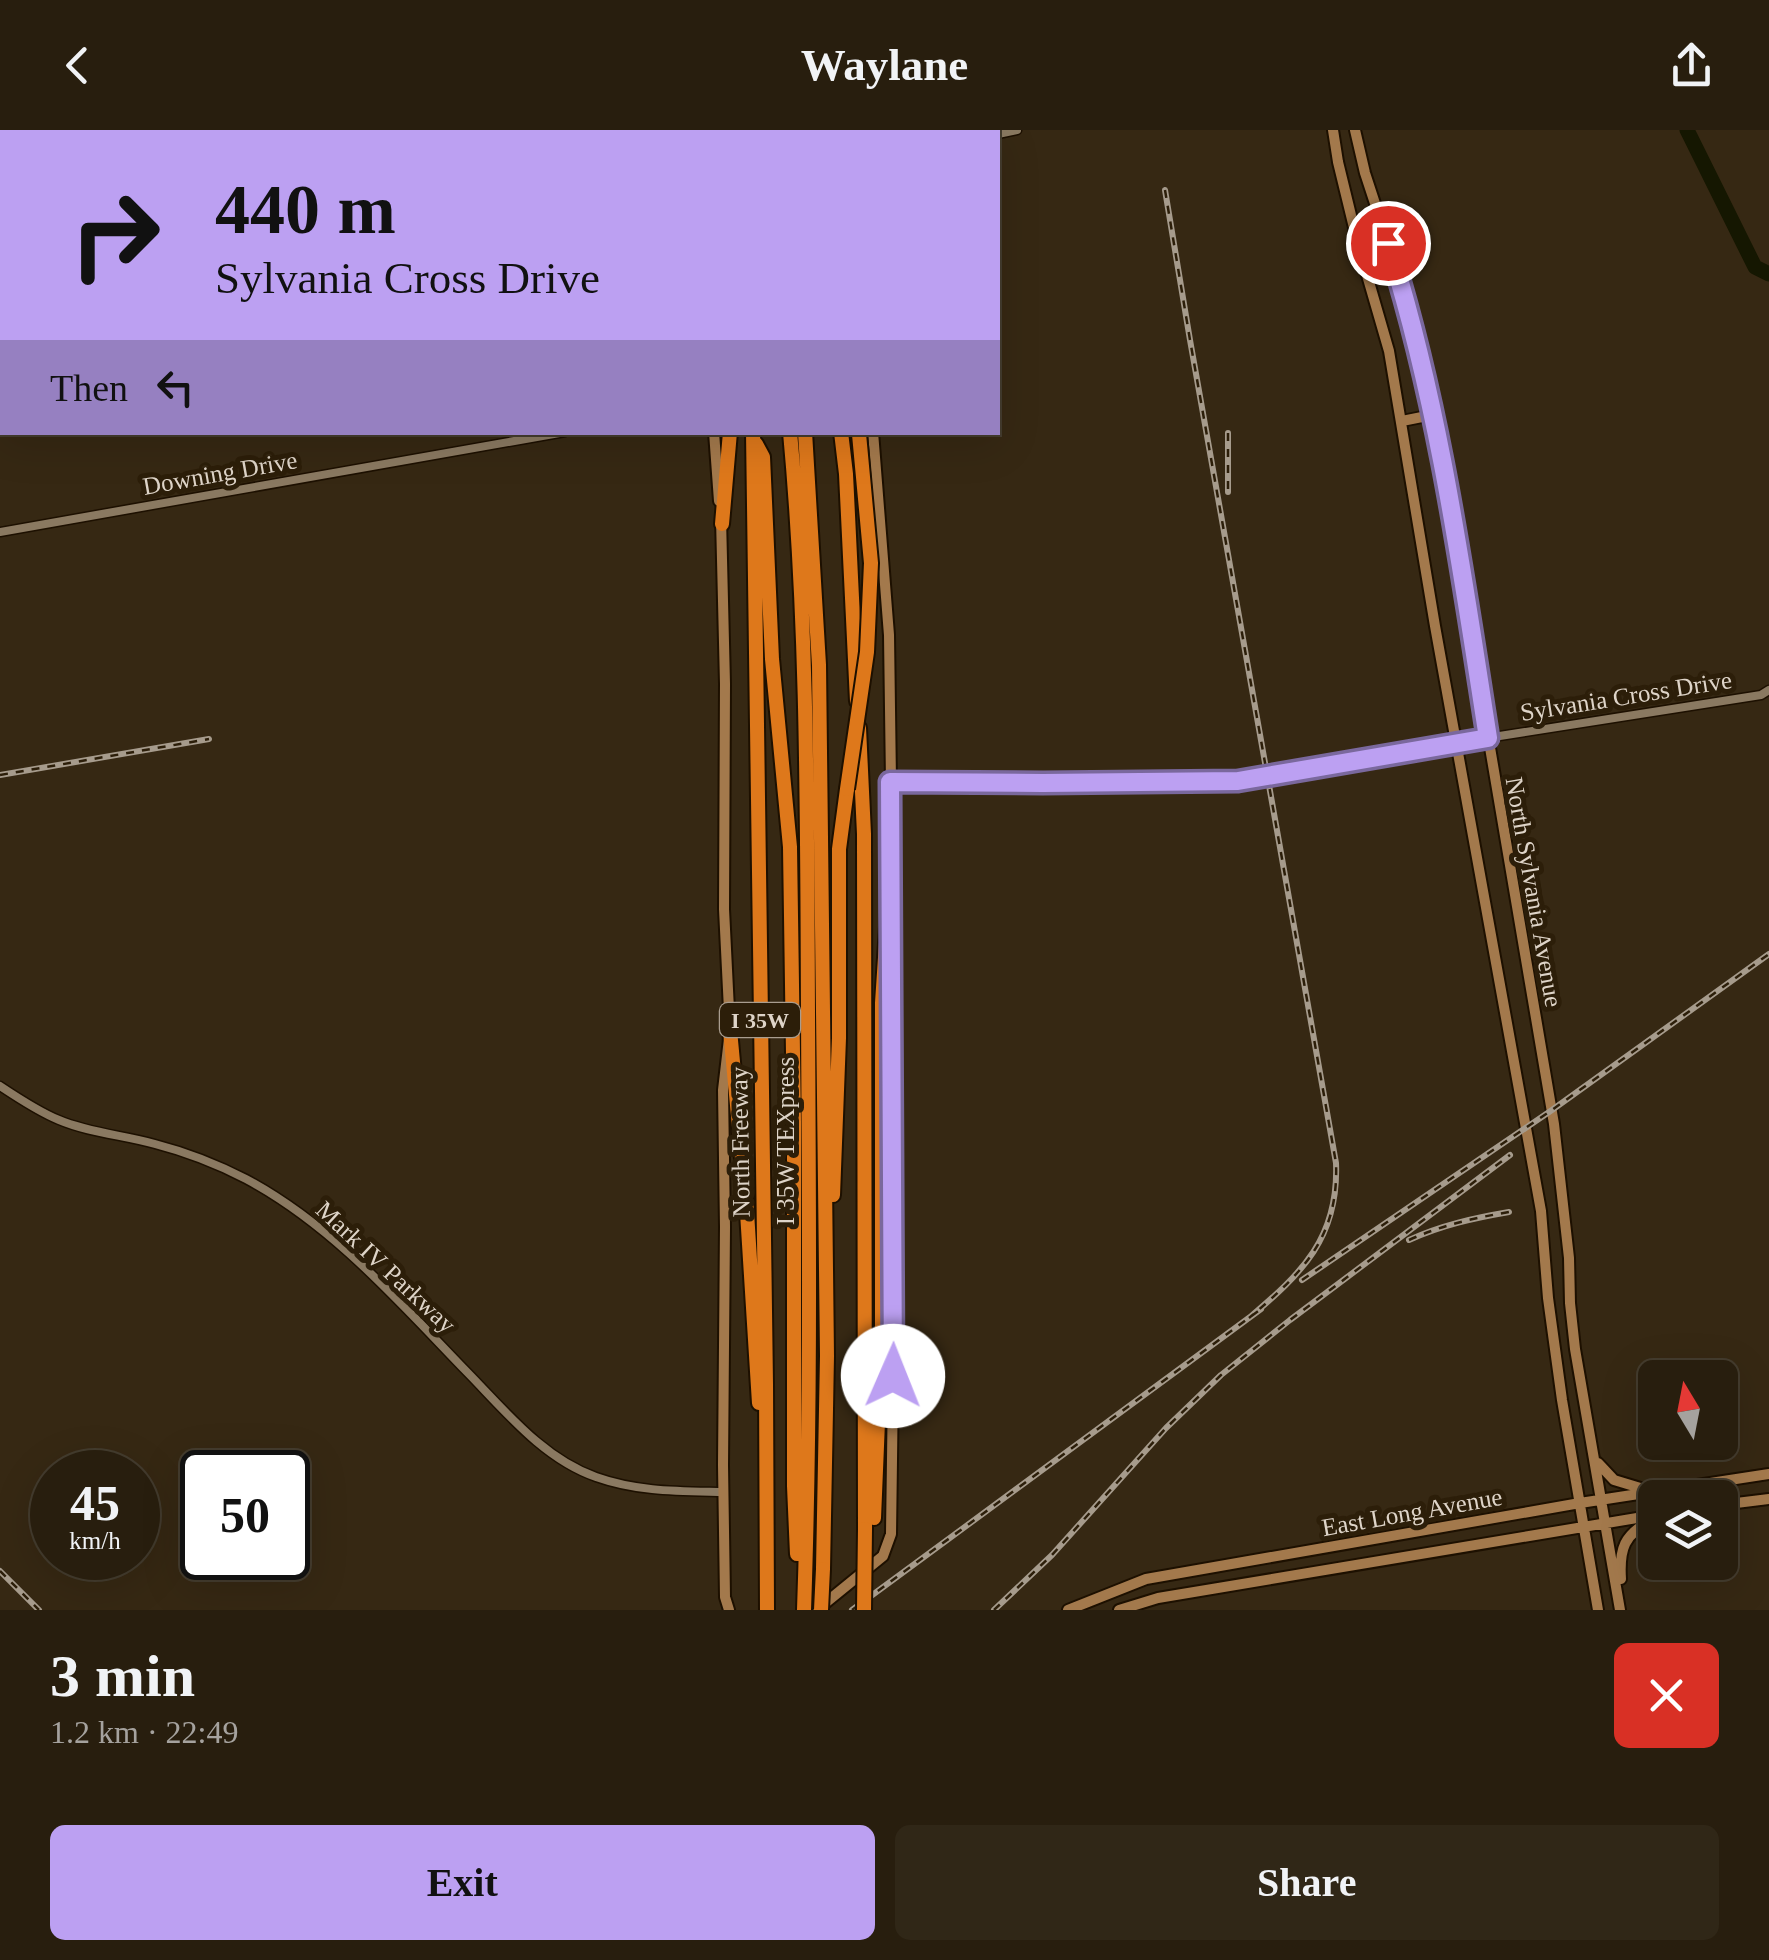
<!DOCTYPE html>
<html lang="en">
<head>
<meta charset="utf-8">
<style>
	body { margin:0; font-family:Georgia,serif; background:#302717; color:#f1f3f6; height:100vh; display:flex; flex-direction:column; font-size:38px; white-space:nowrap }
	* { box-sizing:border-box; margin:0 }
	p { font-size:32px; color:#a5a29e }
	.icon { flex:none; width:55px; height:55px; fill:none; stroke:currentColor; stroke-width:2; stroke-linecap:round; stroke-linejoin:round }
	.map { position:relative; height:1480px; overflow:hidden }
	.drawer { display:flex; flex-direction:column; background:#281e0e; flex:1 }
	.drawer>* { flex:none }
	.hud { position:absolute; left:0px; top:0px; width:1000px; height:305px; box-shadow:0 10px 40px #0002,0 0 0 2px #443c2e; background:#bca0f2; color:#111; overflow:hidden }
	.needle { width:65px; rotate:350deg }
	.controls { position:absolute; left:1638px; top:1230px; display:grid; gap:20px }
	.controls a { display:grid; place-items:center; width:100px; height:100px; border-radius:15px; background:#281e0e; box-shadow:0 10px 40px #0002,0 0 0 2px #443c2e; font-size:50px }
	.speed { position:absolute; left:30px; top:1320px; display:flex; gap:20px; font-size:50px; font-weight:700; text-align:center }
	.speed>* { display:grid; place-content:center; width:130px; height:130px; border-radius:50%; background:#281e0e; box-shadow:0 10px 40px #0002,0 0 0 2px #443c2e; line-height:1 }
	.speed small { font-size:25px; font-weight:400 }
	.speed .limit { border:5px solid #111; border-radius:15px; background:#fff; color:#111 }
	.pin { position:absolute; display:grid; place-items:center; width:85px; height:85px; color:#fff; margin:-42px; border:5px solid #fff; border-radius:50%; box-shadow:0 2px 10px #0007 }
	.me { position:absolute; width:110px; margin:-55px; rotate:1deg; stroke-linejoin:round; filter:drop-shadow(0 0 8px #0008) }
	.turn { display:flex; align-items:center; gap:35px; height:210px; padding:0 50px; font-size:45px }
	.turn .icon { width:130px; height:130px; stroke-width:2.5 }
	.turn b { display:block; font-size:70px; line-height:85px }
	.then { display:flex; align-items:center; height:95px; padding:0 50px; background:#0003; gap:20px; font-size:38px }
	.round { display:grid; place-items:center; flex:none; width:105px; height:105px; border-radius:15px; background:#302717 }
	.summary { display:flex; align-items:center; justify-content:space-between; height:170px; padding:0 50px }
	h1 { font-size:60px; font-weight:800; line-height:75px }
	.button { display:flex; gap:20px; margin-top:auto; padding:20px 50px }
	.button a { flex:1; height:115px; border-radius:15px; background:#bca0f2; color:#111; font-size:40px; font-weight:800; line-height:115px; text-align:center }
	.button a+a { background:#302717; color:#f1f3f6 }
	header { display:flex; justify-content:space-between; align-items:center; height:130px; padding:0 50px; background:#281e0e; font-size:45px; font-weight:800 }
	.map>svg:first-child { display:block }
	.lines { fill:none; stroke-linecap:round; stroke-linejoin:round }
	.river { stroke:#151701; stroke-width:15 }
	.street-casing { stroke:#1d1000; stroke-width:11 }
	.secondary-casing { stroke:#1d1000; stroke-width:14 }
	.highway-casing { stroke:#1d1000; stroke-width:18 }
	.street { stroke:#8a7961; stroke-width:8 }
	.secondary { stroke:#a3794c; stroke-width:10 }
	.highway { stroke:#de781b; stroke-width:14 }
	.rail-casing { stroke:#a69b8c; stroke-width:6 }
	.rail { stroke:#2c1e09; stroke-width:2.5; stroke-dasharray:8; stroke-linecap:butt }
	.highway-bridge-casing { stroke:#1d1000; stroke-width:18; stroke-linecap:butt }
	.highway-bridge { stroke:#de781b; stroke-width:14 }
	.route-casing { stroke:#7a689d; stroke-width:25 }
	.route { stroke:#bca0f2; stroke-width:18 }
	.labels { text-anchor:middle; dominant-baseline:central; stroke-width:10; stroke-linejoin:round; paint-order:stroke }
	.shield { fill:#2c1e09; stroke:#a99d8f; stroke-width:2.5 }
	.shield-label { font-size:22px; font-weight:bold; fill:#ded4c8 }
	.street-label { font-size:25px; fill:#ded4c8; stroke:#2c1e09 }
</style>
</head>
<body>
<header><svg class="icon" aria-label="back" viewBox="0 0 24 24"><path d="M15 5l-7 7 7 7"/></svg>Waylane<svg class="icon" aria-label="share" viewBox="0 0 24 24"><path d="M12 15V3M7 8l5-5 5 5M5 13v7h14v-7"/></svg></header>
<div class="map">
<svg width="1769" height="1480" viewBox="0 0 1769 1480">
	<rect width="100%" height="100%" fill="#362813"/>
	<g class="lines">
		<path class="river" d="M1687 0 1755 137 1769 144"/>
		<g class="street-casing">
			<path id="street" d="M903 0 905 2
				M998 4 1017 0
				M0 402 565 302
				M891 652 1043 653 1238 651 1455 613 1761 565 1769 560
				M0 956C18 968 39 982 59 990 90 1003 123 1005 155 1014 186 1022 217 1034 246 1049 334 1096 400 1173 468 1243 506 1282 544 1329 596 1347 638 1362 680 1361 724 1362"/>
		</g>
		<g class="secondary-casing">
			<path id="secondary" d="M702 0V2
				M830 0V2
				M1333 0 1338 32 1358 114 1389 221 1435 496 1541 1081 1548 1168 1562 1270 1598 1480
				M1355 0 1365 43 1405 165 1417 213 1444 347 1554 994 1569 1128 1570 1173 1575 1219 1620 1480
				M1402 291 1432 285
				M714 302 719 371
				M873 302 889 505 892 726
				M721 388 725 554 724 779 730 900 723 960 725 1097 723 1335 725 1467 729 1480
				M1598 1333 1614 1350 1647 1360
				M1720 1375 1769 1369
				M1621 1449C1619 1419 1624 1404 1652 1390
				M818 1479 883 1426 891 1404 894 1181 892 813
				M1068 1480 1146 1449 1580 1373 1769 1344
				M1119 1480 1158 1468 1655 1385"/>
		</g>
		<g class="highway-casing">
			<path id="highway" d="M721 0 722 2
				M755 0 756 2
				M770 0V2
				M799 0 800 2
				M809 0 810 2
				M753 302 766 1254 767 1480
				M790 302C808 496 807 690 808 883 809 1082 811 1281 804 1480
				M805 302 819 535 827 1226 823 1439
				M841 302 846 344 857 571
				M756 314 763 327 772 529 790 717 794 992V1356L797 1424
				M722 394 730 302
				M859 598 864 704 865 1399
				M730 900 747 1082 759 1273
				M833 1065 839 908V719L847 659
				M874 1388 882 1195V873L892 722"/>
		</g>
		<use href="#street" class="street"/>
		<use href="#secondary" class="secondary"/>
		<use href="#highway" class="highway"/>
		<g class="rail-casing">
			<path id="rail" d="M1165 60 1190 210 1336 1033C1339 1108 1302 1143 1249 1188
				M1228 303V362
				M0 645 209 609
				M1409 1110C1442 1095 1474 1088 1509 1082
				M1302 1150 1552 980 1769 824
				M0 1441 39 1480
				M852 1480 1261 1179
				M994 1480 1052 1425 1166 1298 1221 1245 1290 1190 1510 1025"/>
		</g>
		<use href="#rail" class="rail"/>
		<g class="highway-bridge-casing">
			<path id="highway-bridge" d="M847 659 867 522 871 433 859 304
				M821 1480 823 1439
				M864 1480 865 1399"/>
		</g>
		<use href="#highway-bridge" class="highway-bridge"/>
	</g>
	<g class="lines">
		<g class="route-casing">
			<path id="route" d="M893 1246 890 652 1043 653 1238 651 1488 608C1462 442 1439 273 1388 113"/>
		</g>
		<use href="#route" class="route"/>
	</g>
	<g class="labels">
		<rect class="shield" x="720" y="873" width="80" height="34" rx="8"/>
		<g class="shield-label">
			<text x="760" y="890">I 35W</text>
		</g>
		<g class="street-label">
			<text transform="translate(220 343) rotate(-10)">Downing Drive</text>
			<text transform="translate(1626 566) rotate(-9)">Sylvania Cross Drive</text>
			<text transform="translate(1534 762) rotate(80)">North Sylvania Avenue</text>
			<text transform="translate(785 1011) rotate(-90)">I 35W TEXpress</text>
			<text transform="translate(740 1012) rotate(-91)">North Freeway</text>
			<text transform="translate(386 1137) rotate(43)">Mark IV Parkway</text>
			<text transform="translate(1412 1382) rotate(-10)">East Long Avenue</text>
		</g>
	</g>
</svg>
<div class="controls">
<a><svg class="needle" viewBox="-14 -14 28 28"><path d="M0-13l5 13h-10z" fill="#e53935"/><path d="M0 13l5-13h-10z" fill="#a5a29e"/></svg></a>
<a><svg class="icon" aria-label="layers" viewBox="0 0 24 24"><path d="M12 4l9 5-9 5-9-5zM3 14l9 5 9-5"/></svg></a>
</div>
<div class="speed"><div>45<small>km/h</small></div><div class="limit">50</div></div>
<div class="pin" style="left:1388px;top:113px;background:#d93025"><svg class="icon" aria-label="arrive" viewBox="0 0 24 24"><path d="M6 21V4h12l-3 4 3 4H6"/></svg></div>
<svg class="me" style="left:893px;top:1246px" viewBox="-20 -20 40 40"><circle r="19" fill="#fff"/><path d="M0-13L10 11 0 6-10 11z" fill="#bca0f2"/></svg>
<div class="hud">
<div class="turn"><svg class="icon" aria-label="right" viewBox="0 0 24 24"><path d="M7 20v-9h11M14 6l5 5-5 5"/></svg><div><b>440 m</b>Sylvania Cross Drive</div></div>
<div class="then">Then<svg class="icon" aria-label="left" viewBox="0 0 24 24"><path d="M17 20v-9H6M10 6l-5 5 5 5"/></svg></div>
</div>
</div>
<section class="drawer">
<div class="summary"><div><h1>3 min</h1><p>1.2 km · 22:49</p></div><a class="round" style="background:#d93025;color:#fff"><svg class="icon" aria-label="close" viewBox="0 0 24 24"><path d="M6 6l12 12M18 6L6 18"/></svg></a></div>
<div class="button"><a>Exit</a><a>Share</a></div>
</section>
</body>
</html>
